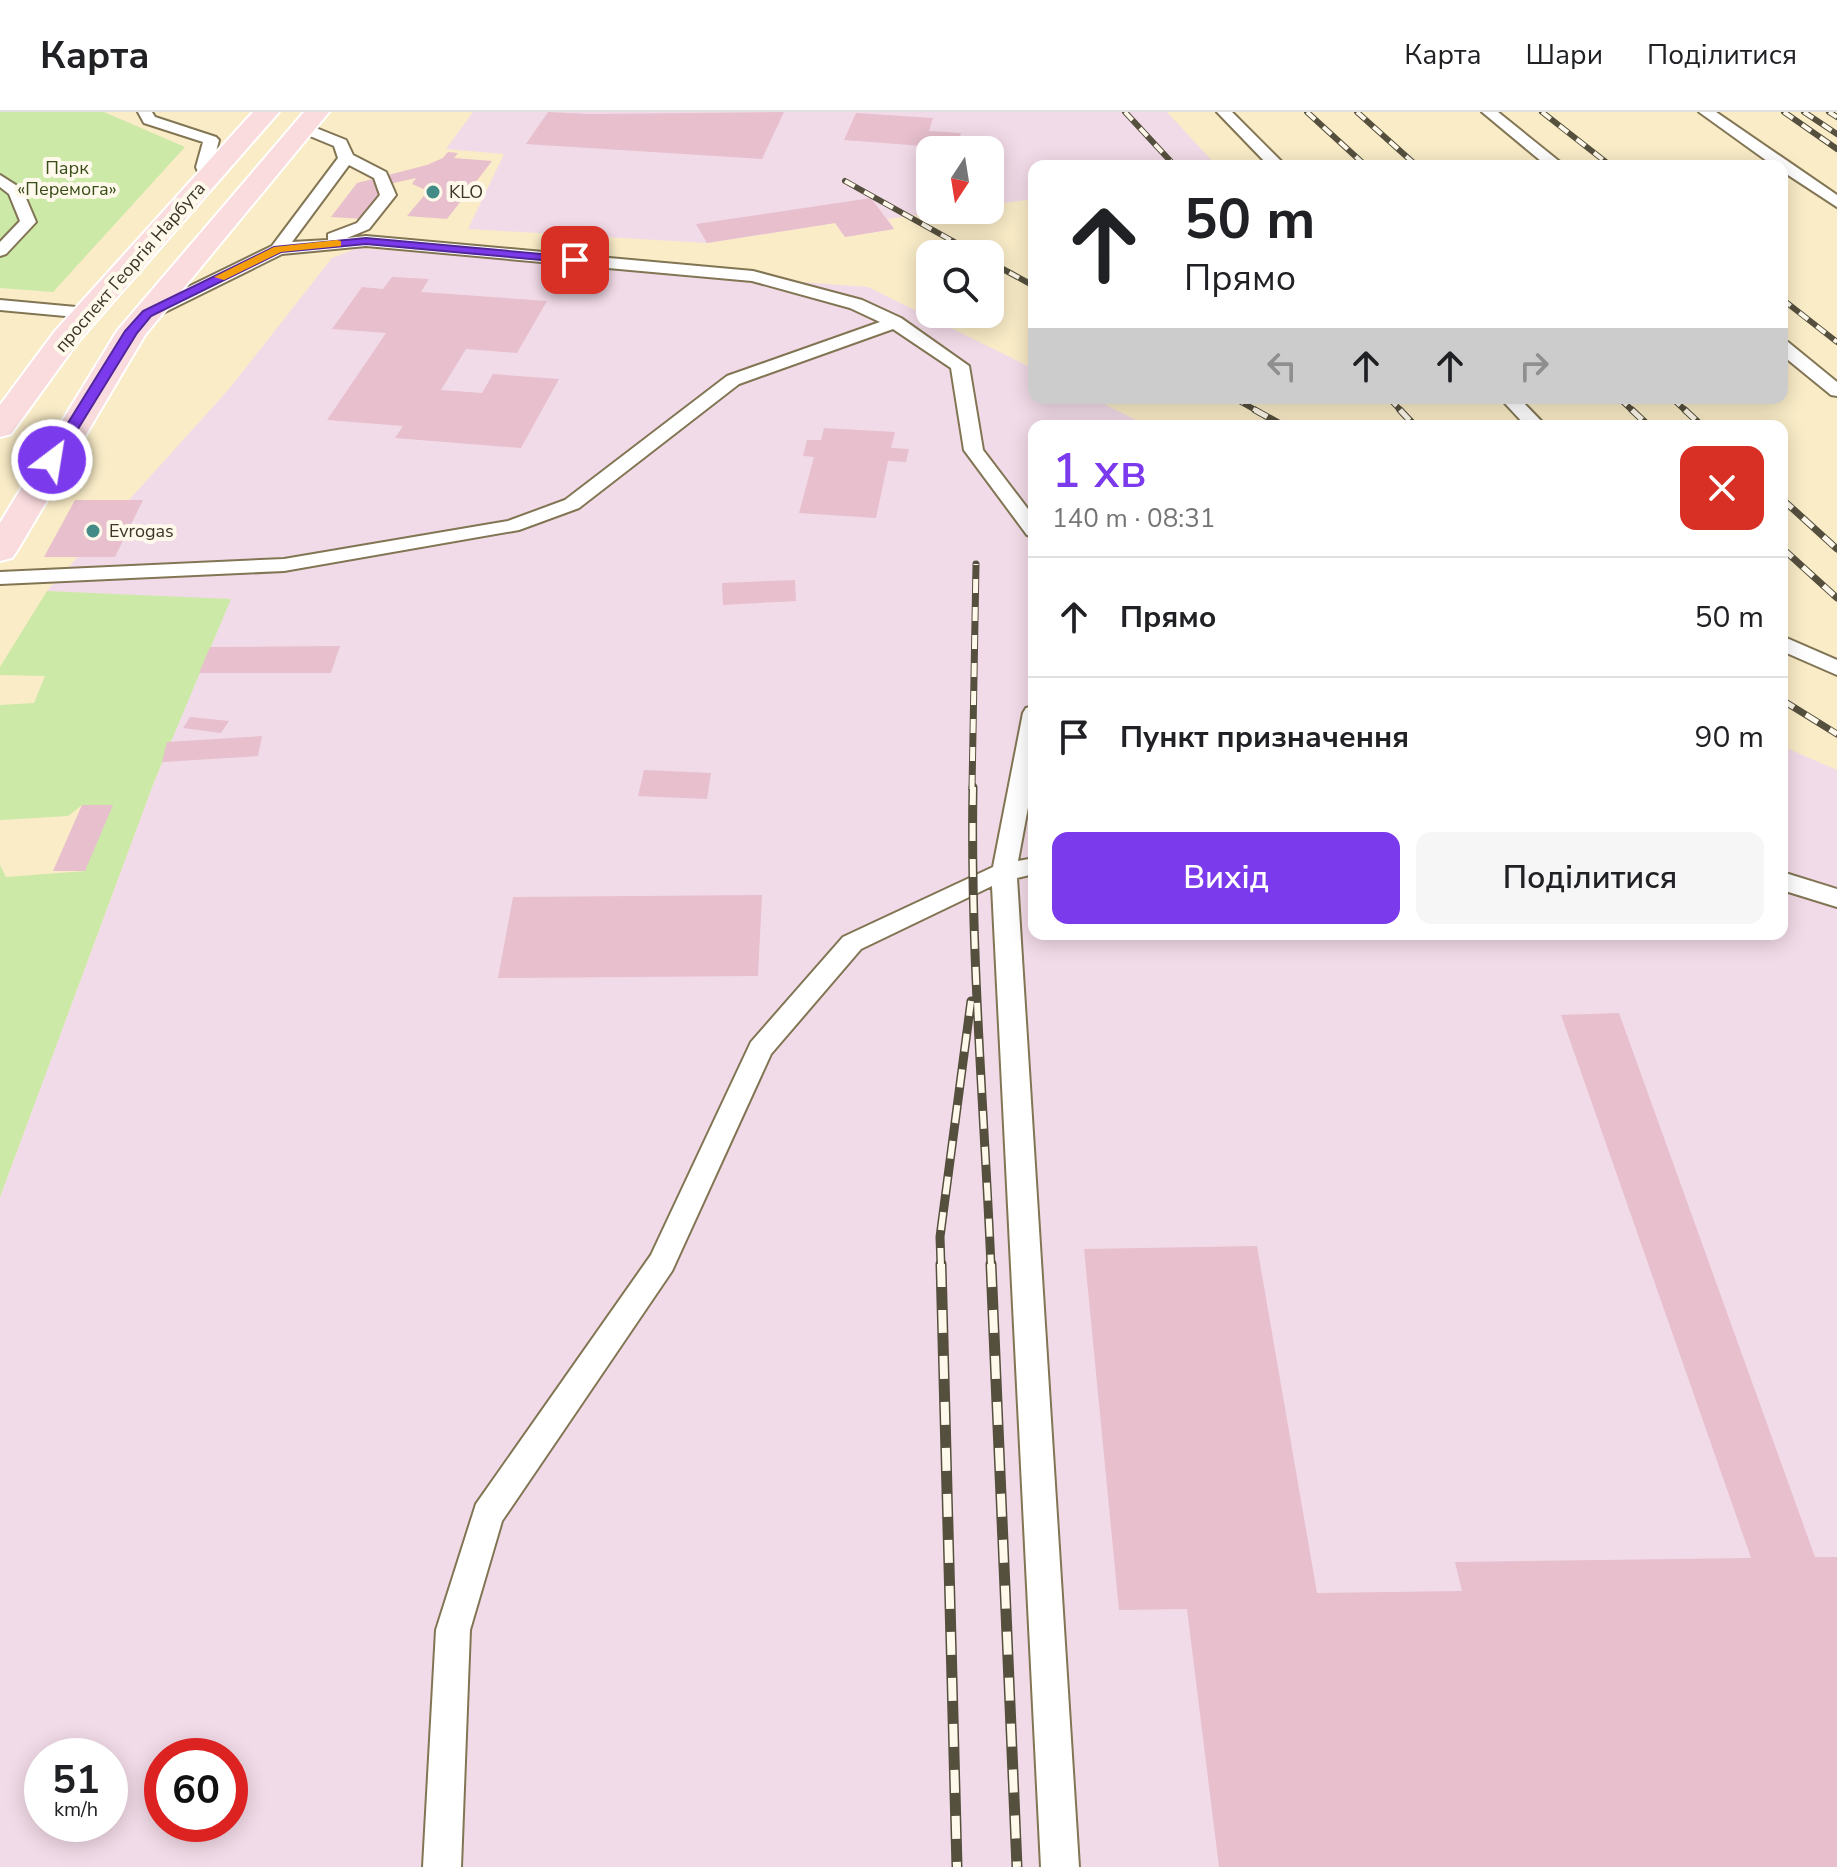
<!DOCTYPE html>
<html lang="uk">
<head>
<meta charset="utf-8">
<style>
	body { margin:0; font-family:"Nunito Sans",sans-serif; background:#f6f6f6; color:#202124; height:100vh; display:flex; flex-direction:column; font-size:30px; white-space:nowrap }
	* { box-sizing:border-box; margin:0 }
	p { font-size:26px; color:#757577 }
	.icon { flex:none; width:44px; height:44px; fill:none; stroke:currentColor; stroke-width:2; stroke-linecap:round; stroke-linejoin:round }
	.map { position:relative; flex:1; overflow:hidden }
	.details { position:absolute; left:1028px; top:308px; width:760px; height:520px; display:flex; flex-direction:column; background:#fff; border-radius:16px; box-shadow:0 4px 20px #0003 }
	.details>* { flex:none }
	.hud { position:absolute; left:1028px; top:48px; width:760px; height:244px; border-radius:16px; box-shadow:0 4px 20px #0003; background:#fff; color:#202124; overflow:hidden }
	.needle { width:52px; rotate:192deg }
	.controls { position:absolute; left:916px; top:24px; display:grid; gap:16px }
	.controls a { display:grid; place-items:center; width:88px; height:88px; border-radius:16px; background:#fff; box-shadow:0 4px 20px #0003; font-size:40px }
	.speed { position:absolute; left:24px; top:1626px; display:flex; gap:16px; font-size:40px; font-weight:700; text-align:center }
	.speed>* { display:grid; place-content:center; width:104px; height:104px; border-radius:50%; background:#fff; box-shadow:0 4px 20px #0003; line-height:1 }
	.speed small { font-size:20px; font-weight:400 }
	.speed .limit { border:12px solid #d22; background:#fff; color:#111 }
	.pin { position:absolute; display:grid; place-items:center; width:68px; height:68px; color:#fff; margin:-34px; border-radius:16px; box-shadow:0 4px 12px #0006 }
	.me { position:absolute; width:88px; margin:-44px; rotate:31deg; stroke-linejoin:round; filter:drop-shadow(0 0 6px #0008) }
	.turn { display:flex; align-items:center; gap:28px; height:168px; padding:0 24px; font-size:36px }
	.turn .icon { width:104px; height:104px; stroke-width:2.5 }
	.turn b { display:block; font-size:56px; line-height:68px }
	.lanes { display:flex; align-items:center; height:76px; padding:0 24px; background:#0003; justify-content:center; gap:40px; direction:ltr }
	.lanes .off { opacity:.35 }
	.round { display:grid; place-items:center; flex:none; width:84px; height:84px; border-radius:16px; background:#f6f6f6 }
	.headline { display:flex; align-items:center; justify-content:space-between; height:136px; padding:0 24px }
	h1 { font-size:48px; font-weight:600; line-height:60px; color:#7c3aed }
	.action { display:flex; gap:16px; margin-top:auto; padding:16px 24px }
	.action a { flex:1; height:92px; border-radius:16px; background:#7c3aed; color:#fff; font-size:32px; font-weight:600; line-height:92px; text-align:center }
	.action a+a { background:#f6f6f6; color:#202124 }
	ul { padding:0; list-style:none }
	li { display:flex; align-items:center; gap:24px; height:120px; padding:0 24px; border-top:2px solid #e0e0e0 }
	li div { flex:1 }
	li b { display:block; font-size:30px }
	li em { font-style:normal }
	header { display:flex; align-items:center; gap:48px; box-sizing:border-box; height:112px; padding:0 40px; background:#fff; border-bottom:2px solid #e0e0e0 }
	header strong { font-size:38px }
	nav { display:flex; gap:44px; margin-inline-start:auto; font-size:28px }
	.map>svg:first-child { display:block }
	.industrial { fill:#f2dbe8; fill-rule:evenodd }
	.green { fill:#cce9a8 }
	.building { fill:#e7bfcd }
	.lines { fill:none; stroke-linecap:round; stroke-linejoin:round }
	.service-casing { stroke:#827554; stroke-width:4 }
	.primary-casing { stroke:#fff; stroke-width:4 }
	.service { fill:#fff; fill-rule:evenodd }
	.primary { fill:#fadbde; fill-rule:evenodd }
	.rail-far3-casing { stroke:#554f3e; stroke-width:6 }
	.rail-far2-casing { stroke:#554f3e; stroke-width:7 }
	.rail-far1-casing { stroke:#554f3e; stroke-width:9 }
	.rail-casing { stroke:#554f3e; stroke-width:11 }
	.rail-far3 { stroke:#fff9eb; stroke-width:4; stroke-dasharray:11; stroke-linecap:butt }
	.rail-far2 { stroke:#fff9eb; stroke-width:5; stroke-dasharray:14; stroke-linecap:butt }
	.rail-far1 { stroke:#fff9eb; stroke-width:6; stroke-dasharray:18; stroke-linecap:butt }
	.rail { stroke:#fff9eb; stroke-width:8; stroke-dasharray:23; stroke-linecap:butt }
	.route { fill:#7c3aed; stroke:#51269a; stroke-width:2 }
	.slow { fill:#f59e0b }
	.poi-dot { fill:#438b86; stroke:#fff9eb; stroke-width:3 }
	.labels { text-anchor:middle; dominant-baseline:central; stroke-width:8; stroke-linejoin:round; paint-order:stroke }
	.far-park-label { font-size:18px; fill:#384d17; stroke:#fff9eb }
	.far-poi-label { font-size:18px; fill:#3a3527; stroke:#fff9eb; text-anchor:start }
	.far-street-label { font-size:18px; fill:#3a3527; stroke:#fff9eb }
</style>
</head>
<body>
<header>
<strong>Карта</strong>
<nav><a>Карта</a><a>Шари</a><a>Поділитися</a></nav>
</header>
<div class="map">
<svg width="1837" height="1755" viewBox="0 0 1837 1755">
	<rect width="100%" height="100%" fill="#f9ecc7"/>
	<path class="industrial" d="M473 0H1167L1217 54H1034V87L990 93V38H930V98H953L888 107 894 117 845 125 835 111 707 131 468 117 504 42 446 37Z
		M358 136 868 175 1034 257V286H1092L1148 314H1034V822H1782V634L1837 658V1755H0V1085L154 670 230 488 47 479 229 277 332 146ZM42 1644H110V1712H42ZM162 1644H230V1712H162Z"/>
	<path class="green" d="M0 0H104L185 35 53 180 0 176Z
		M47 479 231 487 154 670 0 1085V753L6 765 85 759 82 693 68 704 0 708V593L34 591 45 564 0 563V555Z"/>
	<path class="building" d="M548 0 589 2 784 0 762 47 526 32Z
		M856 1 933 6 929 19 961 21 959 27 926 25 923 34 844 28Z
		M448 40 458 41 454 46 492 49 447 107 407 104 428 79 412 72 416 66 389 72 364 107 331 105 357 71 427 53 443 46Z
		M871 86 894 117 845 125 835 111 707 131 696 112Z
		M392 165 429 167 421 180 547 189 517 241 466 237 441 278 482 281 493 262 559 267 521 336 395 326 403 314 327 308 386 221 332 217 362 175 383 177Z
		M824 316 895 320 891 336 909 337 906 350 888 349 876 406 799 401 814 345 803 344 807 328H821Z
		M75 388H143L115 445H44Z
		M795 468 796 489 723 493 722 471Z
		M340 534 331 561H199L210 535Z
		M190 605 229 609 221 621 183 616Z
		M262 624 258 644 162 650 167 630Z
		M644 658 711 661 707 687 638 684Z
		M82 693H113L85 759H53Z
		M762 783 758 864 498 866 513 785Z
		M1619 901 1815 1445H1837V1755H1219L1187 1497 1119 1498 1084 1137 1257 1134 1317 1481 1462 1479 1455 1450 1751 1446 1561 903Z"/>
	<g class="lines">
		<g class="service-casing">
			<path id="service" d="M138 0H152L155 5 216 25 219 28 212 55 215 67 212 70H202L196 55 203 30 144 11Z
				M1217 0H1232L1286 54H1269Z
				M1482 0H1498L1565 54H1547Z
				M1699 0H1716L1837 83V95L1782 59V54H1774Z
				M307 7 312 8 316 16 346 28 353 43 386 60 396 83 369 117 347 126 366 124 753 159 862 188 901 206 969 254 983 338 1034 405V425L1027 423 964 338 951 256 893 217 739 272 579 396 519 418 284 459 0 472V460L284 447 508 409 565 388 727 264 880 210 850 196 752 169 366 134 282 142 153 206H141L138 202 141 198 272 134 338 46 334 34 305 22 300 11ZM349 53 374 66 380 83 357 111 328 122V128L292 130Z
				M0 63 22 77 36 110 6 142 0 144V130L20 109 9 82 0 75Z
				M0 188 87 196 96 201 87 206 0 198Z
				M1782 229 1788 230 1837 270V284L1831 283 1782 243Z
				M1500 286H1519L1546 314H1526Z
				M1782 524 1837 548V563L1782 539Z
				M1034 594V663L1018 749 1034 746V762L1017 766 1079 1755H1041L992 774 861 837 771 942 672 1159 502 1409 470 1518 461 1755H423L436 1518 476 1392 651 1143 751 930 843 825 993 755 1023 601 1026 596Z
				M1782 760 1837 777V795L1782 778Z"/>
		</g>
		<g class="primary-casing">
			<path id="primary" d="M253 0H279L77 231 11 322 0 325V293L55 219Z
				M304 0H329L145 223 17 439 12 446 0 449V411L117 219Z"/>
		</g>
		<use href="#service" class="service"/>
		<use href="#primary" class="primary"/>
		<g class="rail-far3-casing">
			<path id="rail-far3" d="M1125 0 1175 54
				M1307 0 1366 54
				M1357 0 1417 54
				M1542 0 1611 54
				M1784 0 1837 37
				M1804 0 1837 22
				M1829 0 1837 5
				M845 69 976 142
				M990 150 1034 174
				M1782 187 1837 230
				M1234 286 1259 300
				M1389 286 1402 300
				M1619 286 1634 300
				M1672 286 1687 300"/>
		</g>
		<g class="rail-far2-casing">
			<path id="rail-far2" d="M1255 298 1284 314
				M1400 298 1415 314
				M1632 298 1649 314
				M1685 298 1702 314
				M1782 387 1837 437
				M1782 436 1837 486
				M1782 588 1837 622
				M972 677 976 452"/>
		</g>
		<g class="rail-far1-casing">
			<path id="rail-far1" d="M973 675C970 835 984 995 991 1154
				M941 1154 940 1125 971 889"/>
		</g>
		<g class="rail-casing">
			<path id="rail" d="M941 1152 957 1755
				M991 1152 1017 1755"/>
		</g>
		<use href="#rail-far3" class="rail-far3"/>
		<use href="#rail-far2" class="rail-far2"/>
		<use href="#rail-far1" class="rail-far1"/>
		<use href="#rail" class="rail"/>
	</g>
	<path class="route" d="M366 126 575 145 580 148 575 151 366 132 281 140 151 204 137 221 57 351H47L45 348 125 219 143 199 274 135Z"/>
	<path class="slow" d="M337 128 341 129V134L281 140 224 168 214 165 274 135Z"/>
	<g class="poi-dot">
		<circle cx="433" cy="80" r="8"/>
		<circle cx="93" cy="419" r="8"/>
	</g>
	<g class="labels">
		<g class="far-park-label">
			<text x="67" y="56">Парк<tspan x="67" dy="21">«Перемога»</tspan></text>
		</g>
		<g class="far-poi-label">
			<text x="449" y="80">KLO</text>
			<text x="109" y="419">Evrogas</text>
		</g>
		<g class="far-street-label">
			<text transform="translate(130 155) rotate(-49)">проспект Георгія Нарбута</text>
		</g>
	</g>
</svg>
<div class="controls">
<a><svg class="needle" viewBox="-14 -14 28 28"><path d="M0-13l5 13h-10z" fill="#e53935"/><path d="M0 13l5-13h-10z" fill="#757577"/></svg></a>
<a><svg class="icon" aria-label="search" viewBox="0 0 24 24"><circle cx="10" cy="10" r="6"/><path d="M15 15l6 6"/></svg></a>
</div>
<div class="speed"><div>51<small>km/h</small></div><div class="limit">60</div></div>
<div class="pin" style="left:575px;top:148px;background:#d93025"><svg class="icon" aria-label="arrive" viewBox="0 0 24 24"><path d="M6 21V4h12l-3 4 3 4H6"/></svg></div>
<svg class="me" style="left:52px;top:348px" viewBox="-20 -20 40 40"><circle r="17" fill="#7c3aed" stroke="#fff" stroke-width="3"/><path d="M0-11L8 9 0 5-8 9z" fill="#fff"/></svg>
<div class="hud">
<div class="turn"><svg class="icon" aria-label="ahead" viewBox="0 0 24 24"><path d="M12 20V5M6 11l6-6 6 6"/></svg><div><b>50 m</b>Прямо</div></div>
<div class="lanes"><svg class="icon off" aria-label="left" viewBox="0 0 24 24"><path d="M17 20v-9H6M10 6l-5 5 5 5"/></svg><svg class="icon" aria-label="ahead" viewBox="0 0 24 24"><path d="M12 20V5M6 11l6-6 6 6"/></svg><svg class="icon" aria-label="ahead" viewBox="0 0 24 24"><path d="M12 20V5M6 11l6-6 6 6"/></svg><svg class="icon off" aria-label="right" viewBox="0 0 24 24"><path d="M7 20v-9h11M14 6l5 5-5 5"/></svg></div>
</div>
<section class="details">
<div class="headline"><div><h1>1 хв</h1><p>140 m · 08:31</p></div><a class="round" style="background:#d93025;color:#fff"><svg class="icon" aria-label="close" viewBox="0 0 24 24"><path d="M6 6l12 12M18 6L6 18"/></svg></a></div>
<ul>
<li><svg class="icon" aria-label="ahead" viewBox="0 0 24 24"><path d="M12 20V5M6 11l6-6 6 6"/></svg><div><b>Прямо</b></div><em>50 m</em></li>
<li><svg class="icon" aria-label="arrive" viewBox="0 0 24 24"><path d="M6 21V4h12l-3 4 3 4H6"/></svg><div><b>Пункт призначення</b></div><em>90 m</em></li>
</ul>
<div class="action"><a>Вихід</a><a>Поділитися</a></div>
</section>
</div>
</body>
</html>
